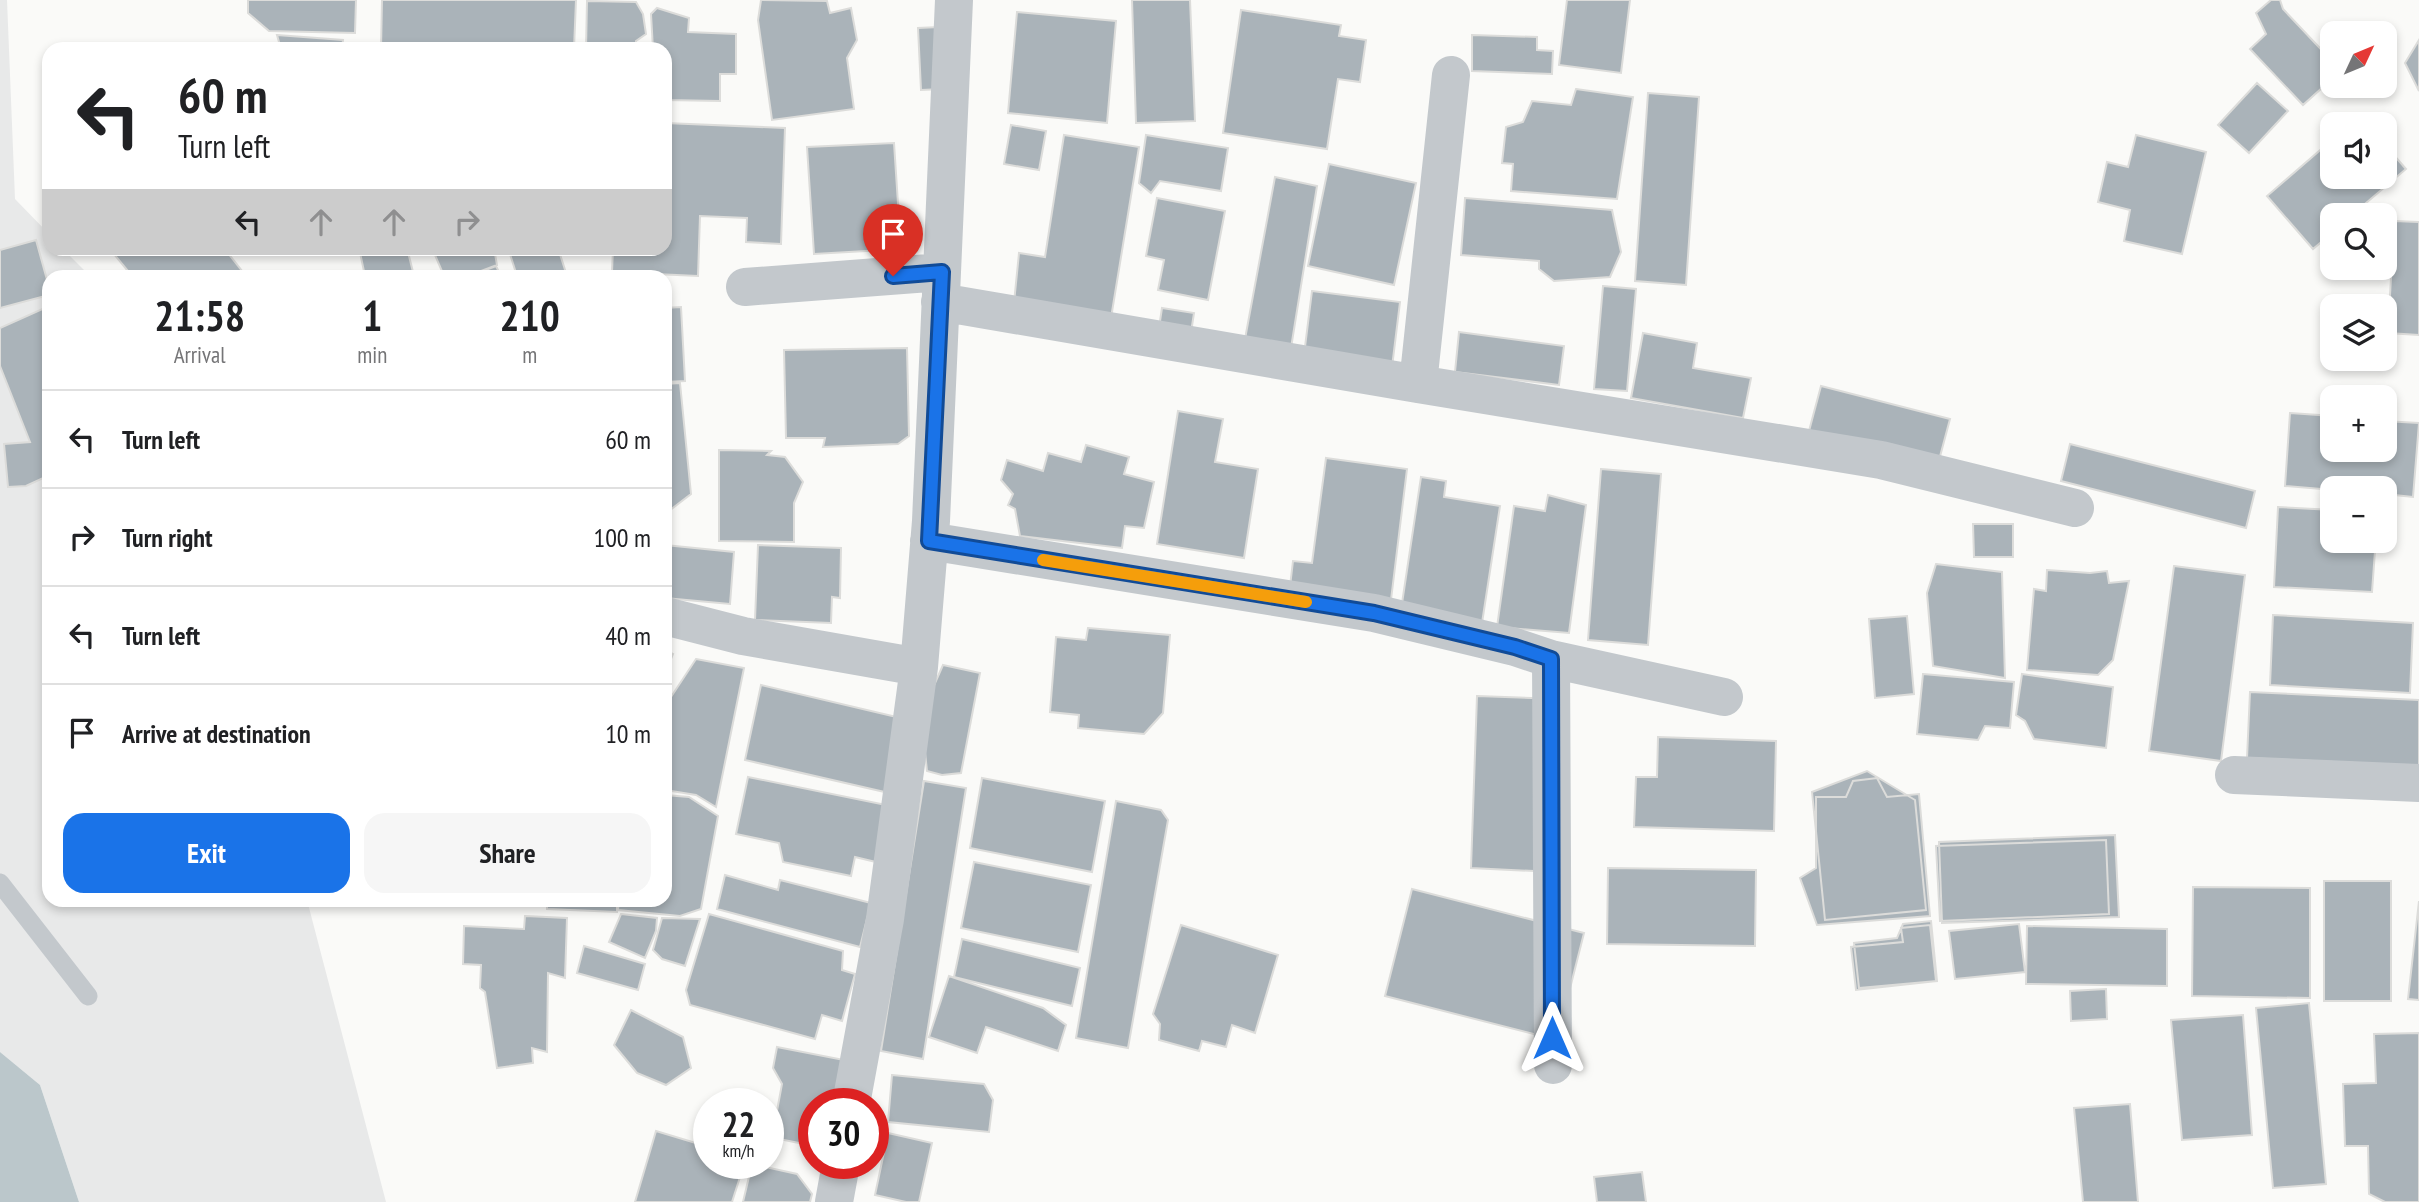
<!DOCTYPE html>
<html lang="en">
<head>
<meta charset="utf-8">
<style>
	body { margin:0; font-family:"PT Sans Narrow",sans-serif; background:#f6f6f6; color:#202124; height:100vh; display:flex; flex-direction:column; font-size:26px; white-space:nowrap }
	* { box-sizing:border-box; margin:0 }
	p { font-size:23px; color:#757577 }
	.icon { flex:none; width:38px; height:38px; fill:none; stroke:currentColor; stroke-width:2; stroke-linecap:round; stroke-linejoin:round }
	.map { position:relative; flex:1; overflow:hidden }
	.details { position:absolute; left:42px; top:270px; width:630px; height:637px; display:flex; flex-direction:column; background:#fff; border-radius:21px; box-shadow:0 4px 10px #0003 }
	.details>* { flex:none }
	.banner { position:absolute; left:42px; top:42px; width:630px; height:214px; border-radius:21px; box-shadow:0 4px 10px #0003; background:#fff; color:#202124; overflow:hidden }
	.needle { width:46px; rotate:46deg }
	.fabs { position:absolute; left:2320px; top:21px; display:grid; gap:14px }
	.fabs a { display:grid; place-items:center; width:77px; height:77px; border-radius:14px; background:#fff; box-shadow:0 4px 10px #0003; font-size:35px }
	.speed { position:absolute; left:693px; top:1088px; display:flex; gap:14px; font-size:35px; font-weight:700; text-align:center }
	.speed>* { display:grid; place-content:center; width:91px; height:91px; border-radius:50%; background:#fff; box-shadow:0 4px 10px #0003; line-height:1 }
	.speed small { font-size:18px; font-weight:400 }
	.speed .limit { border:10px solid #d22; background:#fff; color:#111 }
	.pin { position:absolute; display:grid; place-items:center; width:60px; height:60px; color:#fff; margin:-72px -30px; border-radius:50% 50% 50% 0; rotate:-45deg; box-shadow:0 0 7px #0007 }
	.pin .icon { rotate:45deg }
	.me { position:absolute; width:77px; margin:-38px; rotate:0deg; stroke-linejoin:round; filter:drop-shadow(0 0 5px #0008) }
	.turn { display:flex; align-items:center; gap:24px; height:147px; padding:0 21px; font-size:32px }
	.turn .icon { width:91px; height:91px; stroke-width:2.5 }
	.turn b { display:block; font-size:49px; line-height:60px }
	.lanes { display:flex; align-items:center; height:66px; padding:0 21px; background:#0003; justify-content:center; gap:35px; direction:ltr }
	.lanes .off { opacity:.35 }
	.eta { display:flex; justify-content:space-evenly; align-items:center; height:119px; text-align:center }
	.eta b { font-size:42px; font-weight:600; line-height:49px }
	.action { display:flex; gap:14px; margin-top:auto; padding:14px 21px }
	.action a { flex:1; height:80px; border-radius:21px; background:#1a73e8; color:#fff; font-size:28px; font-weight:600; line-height:80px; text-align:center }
	.action a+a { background:#f6f6f6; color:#202124 }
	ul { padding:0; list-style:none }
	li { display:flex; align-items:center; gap:21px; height:98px; padding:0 21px; border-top:2px solid #e0e0e0 }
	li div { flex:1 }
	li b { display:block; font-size:26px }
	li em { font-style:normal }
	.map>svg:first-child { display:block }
	.built { fill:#e8e9e9 }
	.water { fill:#bbc7cb }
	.building { fill:#aab3b9; stroke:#dcdcda; stroke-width:2 }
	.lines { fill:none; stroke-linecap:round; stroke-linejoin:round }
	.service { stroke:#c3c8cc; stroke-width:19 }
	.minor { stroke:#c3c8cc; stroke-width:38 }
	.route-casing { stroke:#114b97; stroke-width:18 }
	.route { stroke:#1a73e8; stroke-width:12 }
	.slow { stroke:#f59e0b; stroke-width:12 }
</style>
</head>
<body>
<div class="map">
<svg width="2419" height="1202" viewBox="0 0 2419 1202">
	<rect width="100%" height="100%" fill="#fafaf8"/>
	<path class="built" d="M0 0H7L15 199 49 234V248L63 249 90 276H49V900H307L386 1202H79L40 1085 0 1052Z"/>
	<path class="water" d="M0 1052 40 1085 79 1202H0Z"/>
	<path class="building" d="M248 0H356L355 33 269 31 248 13Z
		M382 0H576L574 49H381Z
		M761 0 827 1 830 13 851 8 857 40 847 58 854 109 772 120 758 20Z
		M1132 0H1190L1195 121 1136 123Z
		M1567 0H1630L1621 73 1559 65Z
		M2271 0H2280L2283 9 2333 62V78L2303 105 2250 49 2266 34 2256 13Z
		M587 1 636 2 643 14 646 34 636 41V49H586Z
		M657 8 689 18 688 32 736 34V74H720V101L665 100V49H653L651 14Z
		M1241 10 1341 25 1339 36 1366 40 1360 82 1338 79 1327 149 1223 133Z
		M1017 12 1116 21 1107 123 1008 113Z
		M939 27 943 89 921 90 918 28Z
		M277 35 343 40 342 49H281Z
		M1472 35 1537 37V50L1553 51 1552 74 1472 71Z
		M2419 40V91L2405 63Z
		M2257 83 2288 111 2249 153 2218 125Z
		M1576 89 1633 97 1617 199 1511 191 1513 164 1502 163 1506 127 1523 122 1532 101 1571 105Z
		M1648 93 1699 97 1686 285 1635 281Z
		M2359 115 2367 124H2349Z
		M665 123 785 128 781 244 746 242 747 218 700 216 698 276 612 272 613 248H665Z
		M1011 125 1046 131 1039 170 1004 164Z
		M1064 135 1139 147 1111 318 1014 303 1019 253 1045 257Z
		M1146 135 1228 148 1221 191 1160 181 1151 193 1139 183Z
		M2136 135 2206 152 2182 254 2124 241 2130 210 2098 202 2107 162 2128 167Z
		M2333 139V177H2385V145L2406 169 2352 215H2333V232L2313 249 2267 196Z
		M894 143 901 249 814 254 807 147Z
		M1329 164 1416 183 1394 285 1308 266Z
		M1275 177 1317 186 1291 348 1245 339Z
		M1157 198 1225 211 1208 300 1158 290 1164 260 1146 256Z
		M1465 198 1612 210 1621 252 1610 277 1554 281 1539 269V261L1461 255Z
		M2394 221 2419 222V335L2388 333Z
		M36 240 49 287V295L0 308V250Z
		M109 248H224L246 276H132Z
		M359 248H407L414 276H365Z
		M432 248H494L497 265 468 276H444Z
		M508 248H558L567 276H517Z
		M496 266 501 276H470Z
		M1603 286 1636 289 1627 391 1594 389Z
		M1312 291 1400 302 1392 367 1304 355Z
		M49 306V491L43 478 26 486 8 487 4 444 30 442 0 366V328Z
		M681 307 685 381 665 382V308Z
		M1162 308 1194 313 1190 339 1158 334Z
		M1459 332 1564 346 1559 385 1455 372Z
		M1643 333 1697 343 1693 368 1751 378 1743 418 1631 398Z
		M907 348 909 436 898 444 823 447 825 438H786L784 350Z
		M680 383 691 494 665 514V384Z
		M1821 386 1950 419 1938 464 1809 431Z
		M1178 411 1223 419 1215 462 1258 469 1244 558 1157 544Z
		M2290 413 2333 416V450H2385V421L2419 423 2413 497 2385 494V488H2333V490L2285 486Z
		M2070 444 2255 491 2246 528 2061 481Z
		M1086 445 1129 457 1124 474 1154 482 1144 528 1125 526 1122 548 1020 536 1015 509 1008 505 1013 494 1001 480 1007 460 1043 471 1048 453 1081 462Z
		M719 450 771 451 767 455 785 457 803 482 794 503V542L719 541Z
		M1326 458 1407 469 1390 608 1289 595 1293 561 1312 563Z
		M1601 469 1661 474 1648 645 1588 640Z
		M1421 477 1446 481 1444 497 1500 506 1482 623 1401 610Z
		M1548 495 1586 505 1569 633 1497 627 1514 506 1545 511Z
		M2278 507 2333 510V541H2385V513L2395 514 2393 545 2375 551 2372 592 2274 587Z
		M1973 524H2013V557H1974Z
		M665 545 734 552 730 604 665 598Z
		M758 545 841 548 840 598 832 597 831 623 755 620Z
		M1936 564 2002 572 2005 678 1933 666 1927 593Z
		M2174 566 2245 575 2221 761 2149 751Z
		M2047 570 2090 573 2107 571 2109 583 2129 581 2113 660 2098 675 2027 670 2034 589 2046 591Z
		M2273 615 2413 623 2410 693 2270 685Z
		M1907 616 1914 694 1875 698 1869 619Z
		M1088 628 1170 635 1163 713 1144 734 1078 728 1079 715 1050 712 1056 637 1086 640Z
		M665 650 673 654 665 674Z
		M696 659 744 668 716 807 696 795 665 790V706Z
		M943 665 980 673 961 773 942 775 927 771 924 743 931 692Z
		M1923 674 2014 682 2010 728 1985 726 1978 740 1917 734Z
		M2022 674 2113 687 2106 748 2034 739 2025 721 2016 715Z
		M761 685 905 719 889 793 745 760Z
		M2250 692 2419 700V766L2247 758Z
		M1477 696 1560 699 1554 872 1471 868Z
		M1658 737 1776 741 1774 831 1634 827 1636 777H1657Z
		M1867 771 1915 800 1926 910 1825 920 1812 792Z
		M748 777 891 806 880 863 855 857 851 876 783 862 779 843 736 834Z
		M982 778 1105 801 1092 872 970 848Z
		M1877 778 1887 797 1919 794 1930 916 1817 925 1800 878 1816 868V797H1846L1853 781Z
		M924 781 966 788 923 1059 881 1051Z
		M665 795 689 797 718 816 701 909 680 916 618 910 619 900H665Z
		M1116 801 1161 810 1168 820 1128 1048 1076 1038Z
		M2115 835 2119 917 1942 923 1939 842Z
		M2106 840 2109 914 1940 921 1936 846Z
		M974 862 1091 885 1078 952 961 928Z
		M1608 868 1756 870 1755 946 1607 944Z
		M725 875 778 890 780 880 871 903 860 947 717 909Z
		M2324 881H2391V1001H2324Z
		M2193 887 2310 888V998L2192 996Z
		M1412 889 1584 933 1557 1040 1385 996Z
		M547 900H617V912L547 909Z
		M2419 901V1000L2408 999Z
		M621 914 657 918 656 931 645 958 609 942Z
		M709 914 843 951 842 970 855 974 842 1021 822 1015 815 1039 690 1005 686 990Z
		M525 916 567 918 565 978 548 973 547 1052 532 1048 533 1063 497 1068 485 992 480 988 481 965 463 964 464 926 524 929Z
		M662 918 700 919 685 966 662 959 653 950Z
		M1931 921 1937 981 1859 988 1854 943 1897 938 1903 924Z
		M2019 924 2025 972 1955 979 1949 931Z
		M1181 925 1278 955 1255 1033 1232 1025 1226 1047 1202 1041 1199 1051 1159 1040 1160 1024 1153 1014Z
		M1930 925 1936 981 1856 990 1851 947 1903 942 1901 928Z
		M2027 926 2167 929V986L2026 984Z
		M962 939 1080 968 1072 1006 954 977Z
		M584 946 645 964 638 990 577 973Z
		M949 976 1043 1008 1066 1025 1058 1051 986 1027 977 1053 929 1037Z
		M2106 989 2107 1019 2071 1021 2070 991Z
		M2309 1003 2326 1184 2273 1188 2256 1008Z
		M631 1010 683 1037 691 1068 666 1085 637 1073 614 1045Z
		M2243 1015 2252 1135 2182 1140 2171 1020Z
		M2419 1033V1202H2385L2369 1194 2368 1146H2345L2343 1084 2376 1083 2374 1034Z
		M777 1047 844 1060 836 1104H814V1146L779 1139 781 1128 774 1127 782 1084 773 1068Z
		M892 1075 984 1084 993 1100 989 1132 888 1122Z
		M2130 1104 2138 1202H2083L2074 1108Z
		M656 1131 709 1147V1164H739L741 1174 732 1202H635Z
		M888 1133 932 1143 919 1202H906L875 1195Z
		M752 1164 797 1174 812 1194 810 1202H743Z
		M1642 1172 1646 1202H1597L1594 1177Z"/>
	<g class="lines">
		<path class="service" d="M0 883 88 996"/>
		<path class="minor" d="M745 287 942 272
			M940 302 1418 384 1881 460 2075 508
			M1418 384 1451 75
			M929 541 1374 613 1515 647 1551 659 1553 1065
			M665 616 743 636 919 667
			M1551 659 1724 697
			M2234 775 2419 783
			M851 1104 885 919 919 667 931 521 954 0
			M834 1202 841 1164"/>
	</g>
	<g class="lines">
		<g class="route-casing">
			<path id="route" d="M893 276 942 272 929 541 1374 613 1515 647 1551 659 1552 1038"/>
		</g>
		<use href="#route" class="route"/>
		<path class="slow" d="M1043 560 1306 602"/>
	</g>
</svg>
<div class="fabs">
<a><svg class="needle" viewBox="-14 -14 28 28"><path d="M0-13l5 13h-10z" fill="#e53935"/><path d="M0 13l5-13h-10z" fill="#757577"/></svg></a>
<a><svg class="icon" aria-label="sound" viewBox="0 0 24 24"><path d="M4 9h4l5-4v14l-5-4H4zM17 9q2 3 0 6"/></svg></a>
<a><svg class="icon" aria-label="search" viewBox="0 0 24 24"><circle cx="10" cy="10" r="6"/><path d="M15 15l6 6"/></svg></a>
<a><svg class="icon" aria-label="layers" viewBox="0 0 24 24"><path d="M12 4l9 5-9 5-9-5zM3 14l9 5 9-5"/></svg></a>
<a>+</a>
<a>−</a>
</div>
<div class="speed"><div>22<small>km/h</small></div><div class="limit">30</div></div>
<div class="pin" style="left:893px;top:276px;background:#d93025"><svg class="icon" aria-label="arrive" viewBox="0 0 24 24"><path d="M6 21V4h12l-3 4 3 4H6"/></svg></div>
<svg class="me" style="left:1552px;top:1038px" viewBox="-20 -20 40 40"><path d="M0-17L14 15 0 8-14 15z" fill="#1a73e8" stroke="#fff" stroke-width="4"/></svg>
<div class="banner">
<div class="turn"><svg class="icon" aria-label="left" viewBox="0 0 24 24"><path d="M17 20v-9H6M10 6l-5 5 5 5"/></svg><div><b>60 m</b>Turn left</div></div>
<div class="lanes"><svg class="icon" aria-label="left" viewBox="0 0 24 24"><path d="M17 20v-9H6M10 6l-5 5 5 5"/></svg><svg class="icon off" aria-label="ahead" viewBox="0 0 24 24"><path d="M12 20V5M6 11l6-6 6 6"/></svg><svg class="icon off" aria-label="ahead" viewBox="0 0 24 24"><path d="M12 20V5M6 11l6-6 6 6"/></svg><svg class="icon off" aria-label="right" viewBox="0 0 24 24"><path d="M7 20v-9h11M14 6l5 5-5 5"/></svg></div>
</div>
<section class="details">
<div class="eta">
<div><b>21:58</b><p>Arrival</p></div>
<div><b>1</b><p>min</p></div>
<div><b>210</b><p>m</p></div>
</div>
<ul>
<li><svg class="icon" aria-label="left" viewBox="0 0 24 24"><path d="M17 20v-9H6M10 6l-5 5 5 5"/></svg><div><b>Turn left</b></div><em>60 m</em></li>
<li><svg class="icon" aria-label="right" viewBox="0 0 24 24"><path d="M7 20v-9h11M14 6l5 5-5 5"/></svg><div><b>Turn right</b></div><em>100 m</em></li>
<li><svg class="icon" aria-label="left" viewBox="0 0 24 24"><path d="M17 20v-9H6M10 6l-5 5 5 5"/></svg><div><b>Turn left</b></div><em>40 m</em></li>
<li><svg class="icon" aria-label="arrive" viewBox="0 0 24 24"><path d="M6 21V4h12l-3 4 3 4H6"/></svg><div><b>Arrive at destination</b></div><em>10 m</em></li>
</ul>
<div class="action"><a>Exit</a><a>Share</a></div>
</section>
</div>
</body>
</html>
